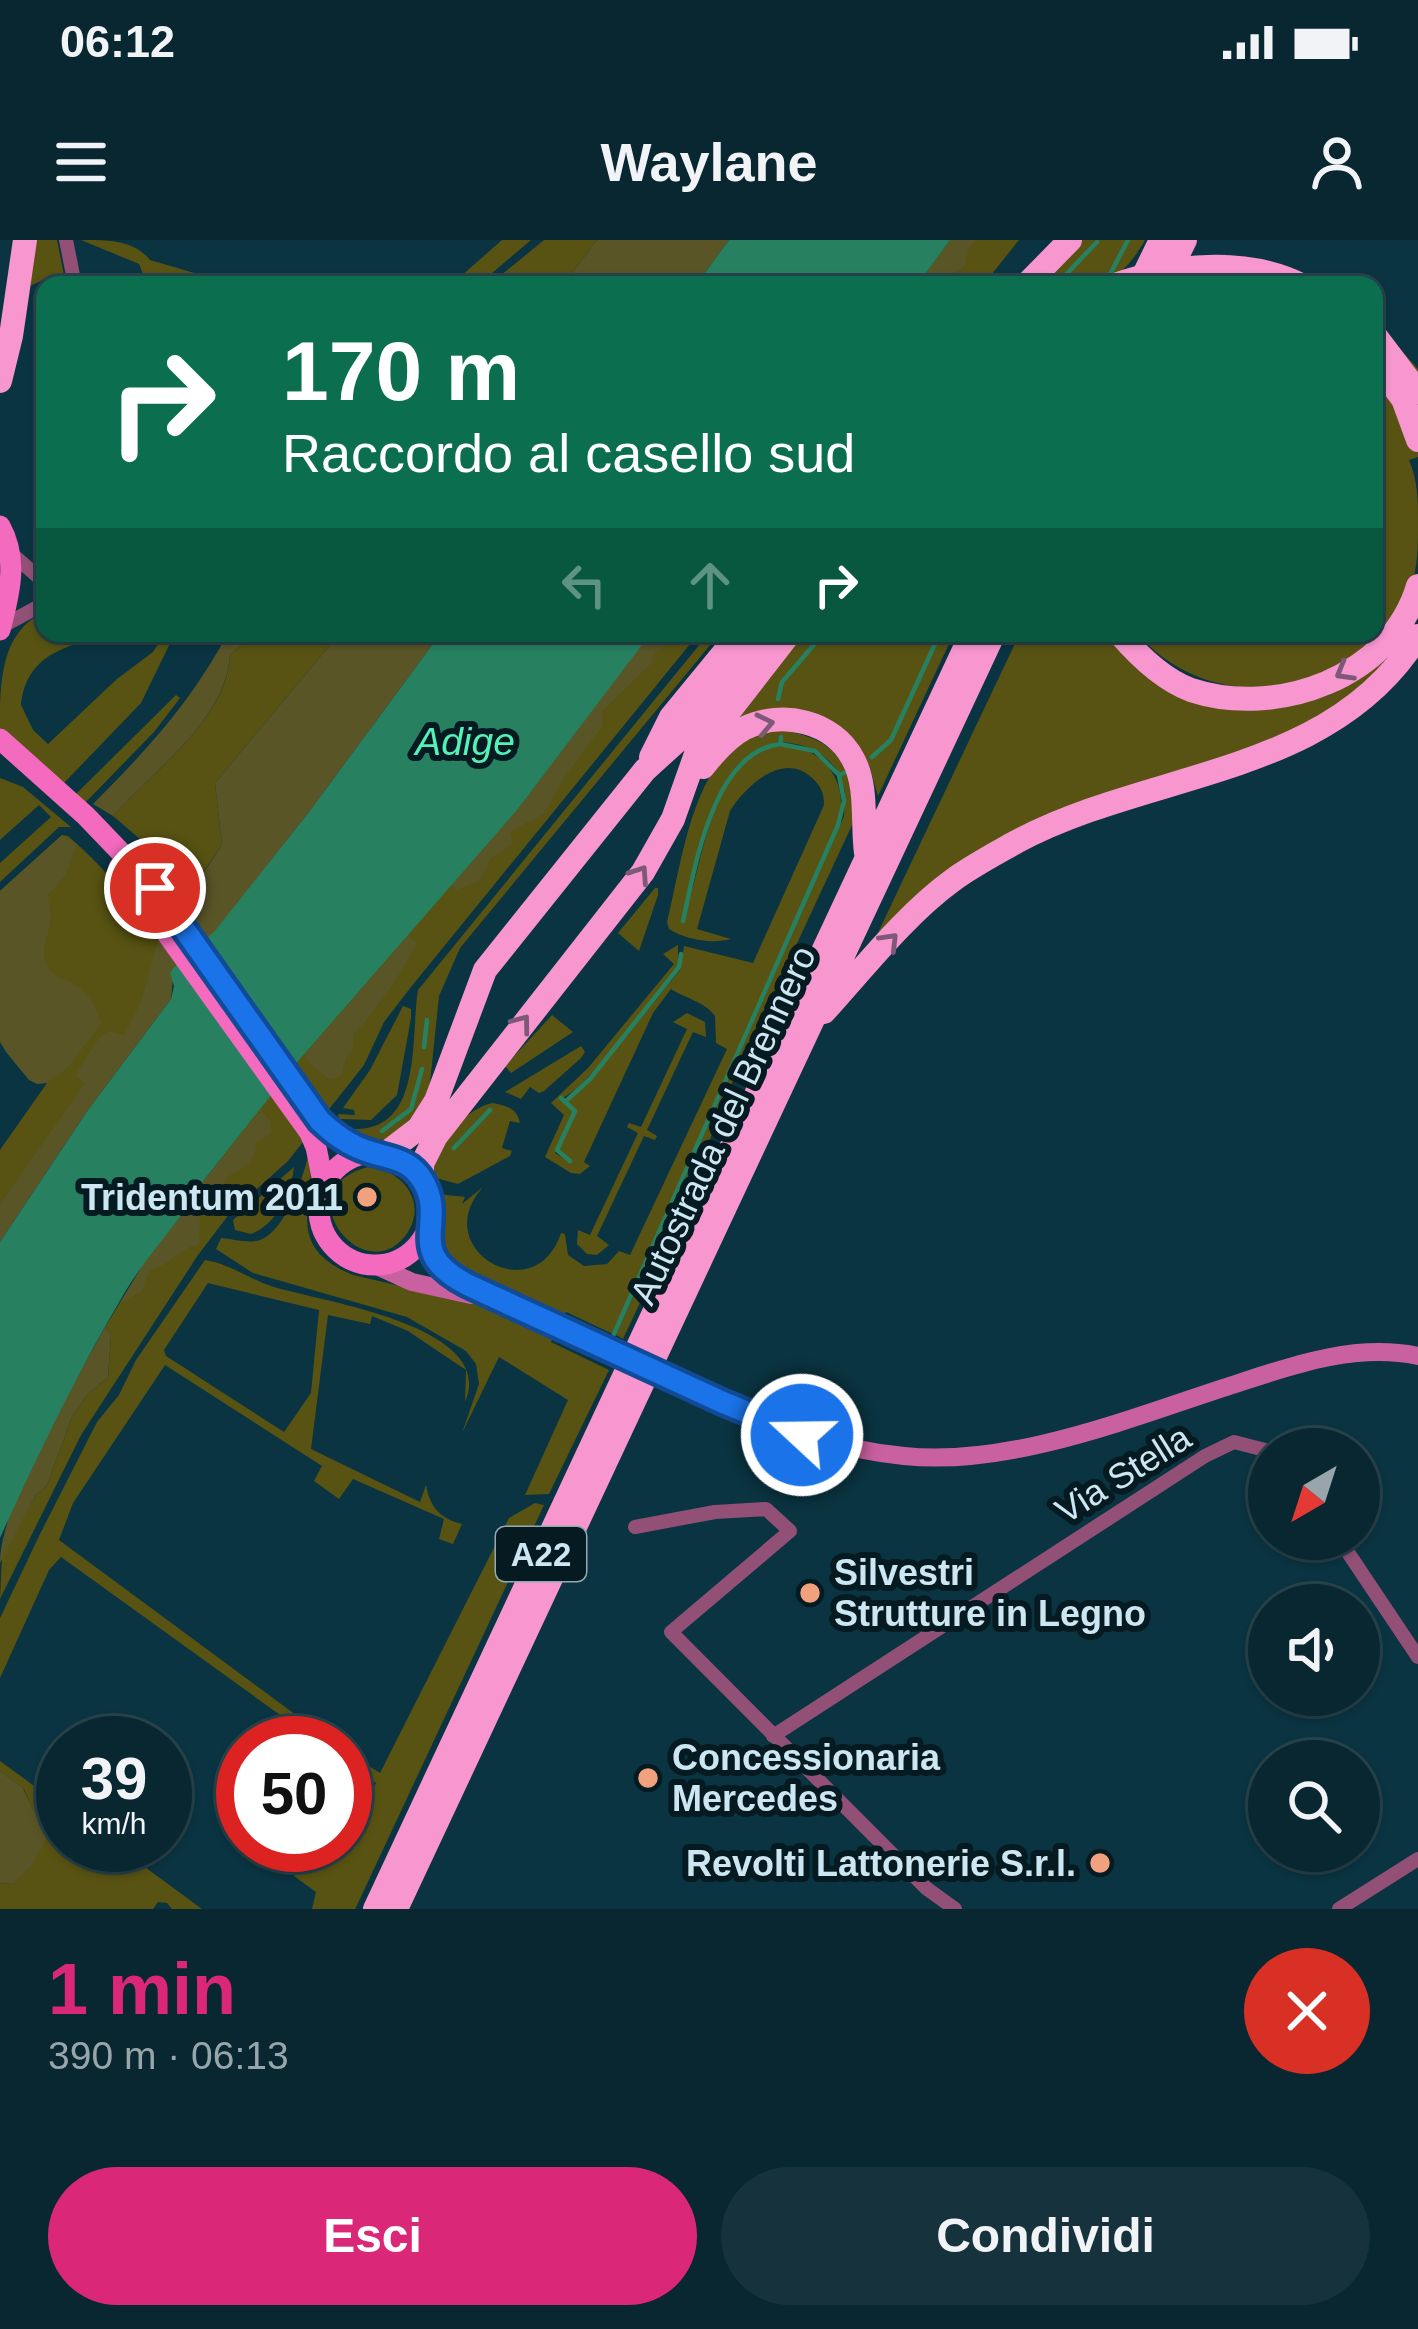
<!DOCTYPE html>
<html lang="it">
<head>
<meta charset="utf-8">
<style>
	body { margin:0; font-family:Helvetica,sans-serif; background:#16333d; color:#f1f3f6; height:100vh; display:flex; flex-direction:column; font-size:45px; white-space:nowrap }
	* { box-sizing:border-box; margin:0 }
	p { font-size:39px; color:#98a5ab }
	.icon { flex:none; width:66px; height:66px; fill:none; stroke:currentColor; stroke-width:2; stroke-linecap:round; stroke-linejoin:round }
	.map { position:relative; height:1669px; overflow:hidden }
	.sheet { display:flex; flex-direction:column; background:#082731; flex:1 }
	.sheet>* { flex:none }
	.hud { position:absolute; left:36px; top:36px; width:1347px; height:366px; border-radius:24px; box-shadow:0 3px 9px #0004,0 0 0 3px #29444d; background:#0b6e4f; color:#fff; overflow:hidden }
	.needle { width:78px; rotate:219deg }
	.fabs { position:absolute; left:1248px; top:1188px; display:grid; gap:24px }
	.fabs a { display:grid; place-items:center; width:132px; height:132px; border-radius:50%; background:#082731; box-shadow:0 3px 9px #0004,0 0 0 3px #29444d; font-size:60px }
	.speed { position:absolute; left:36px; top:1476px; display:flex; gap:24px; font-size:60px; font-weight:700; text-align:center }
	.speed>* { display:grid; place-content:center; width:156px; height:156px; border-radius:50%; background:#082731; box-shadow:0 3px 9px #0004,0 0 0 3px #29444d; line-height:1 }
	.speed small { font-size:30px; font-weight:400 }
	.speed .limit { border:18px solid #d22; background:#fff; color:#111 }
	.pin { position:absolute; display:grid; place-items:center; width:102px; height:102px; color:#fff; margin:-51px; border:6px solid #fff; border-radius:50%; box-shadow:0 3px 12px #0007 }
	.me { position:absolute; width:132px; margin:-66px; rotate:291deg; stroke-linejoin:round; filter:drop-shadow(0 0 9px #0008) }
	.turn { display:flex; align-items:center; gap:42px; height:252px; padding:0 48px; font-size:54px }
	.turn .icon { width:156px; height:156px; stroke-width:2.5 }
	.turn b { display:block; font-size:84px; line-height:102px }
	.lanes { display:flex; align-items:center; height:114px; padding:0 48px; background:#0003; justify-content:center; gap:60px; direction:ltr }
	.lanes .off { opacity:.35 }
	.round { display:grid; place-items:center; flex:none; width:126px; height:126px; border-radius:63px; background:#16333d }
	.headline { display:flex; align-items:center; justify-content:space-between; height:204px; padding:0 48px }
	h1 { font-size:72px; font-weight:700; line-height:90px; color:#db2777 }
	.primary-button { display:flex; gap:24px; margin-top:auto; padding:24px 48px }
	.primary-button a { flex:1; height:138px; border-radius:72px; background:#db2777; color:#fff; font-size:48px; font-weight:700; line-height:138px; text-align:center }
	.primary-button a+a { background:#16333d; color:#f1f3f6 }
	.status { display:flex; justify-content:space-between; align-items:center; height:84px; padding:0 60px; background:#082731; direction:ltr }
	.status svg { height:33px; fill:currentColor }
	header { display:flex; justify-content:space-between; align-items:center; height:156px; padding:0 48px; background:#082731; font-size:54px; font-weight:700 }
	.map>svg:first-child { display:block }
	.green { fill:#585312; fill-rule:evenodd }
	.forest { fill:#595527 }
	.water { fill:#278161 }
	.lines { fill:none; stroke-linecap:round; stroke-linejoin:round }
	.stream { stroke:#278161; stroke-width:4.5 }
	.street { stroke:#925077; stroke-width:14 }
	.secondary { stroke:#c960a0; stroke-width:18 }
	.primary { stroke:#f36abf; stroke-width:21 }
	.highway { stroke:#f896cf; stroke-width:24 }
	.secondary-bridge { stroke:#c960a0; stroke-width:18 }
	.highway-bridge { stroke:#f896cf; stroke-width:24 }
	.oneway { stroke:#7e5878 }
	.route-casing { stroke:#114b97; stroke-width:30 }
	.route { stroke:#1a73e8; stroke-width:21 }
	.poi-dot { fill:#f1a17d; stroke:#051a21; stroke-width:4.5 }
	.labels { text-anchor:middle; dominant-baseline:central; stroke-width:12; stroke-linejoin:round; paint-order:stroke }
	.shield { fill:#051a21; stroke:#91aab3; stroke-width:3 }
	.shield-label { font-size:33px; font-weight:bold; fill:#cde7f2 }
	.street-label { font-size:36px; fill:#cde7f2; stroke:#051a21 }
	.poi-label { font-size:36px; font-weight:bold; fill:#cde7f2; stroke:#051a21; text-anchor:end }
	.water-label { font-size:39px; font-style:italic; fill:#53f2b8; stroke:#051a21 }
</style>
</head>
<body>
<div class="status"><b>06:12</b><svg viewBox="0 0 49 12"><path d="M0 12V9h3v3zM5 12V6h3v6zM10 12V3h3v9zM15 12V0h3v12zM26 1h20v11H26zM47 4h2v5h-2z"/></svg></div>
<header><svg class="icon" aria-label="menu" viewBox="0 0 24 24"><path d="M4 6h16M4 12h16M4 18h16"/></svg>Waylane<svg class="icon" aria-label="person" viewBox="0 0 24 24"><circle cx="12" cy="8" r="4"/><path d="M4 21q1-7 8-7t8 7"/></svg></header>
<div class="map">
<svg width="1418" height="1669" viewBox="0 0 1418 1669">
	<rect width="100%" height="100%" fill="#0a3441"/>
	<path class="green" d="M33 0H57L66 45H45V64L35 61 38 51 51 36 26 48Z
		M81 0C108 0 134 0 150 20L235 45H136L149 34H143L139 24Z
		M502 0H531L478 45H451Z
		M544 0H597L563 45H489Z
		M950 0H1019L983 45H917Z
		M1082 0H1145C1116 52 1091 45 1036 45Z
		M1374 80 1418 129V217L1409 220C1418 242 1418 260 1418 283 1418 306 1418 326 1411 347 1368 459 1213 483 1137 393H1374Z
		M1418 369 1414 390 1386 427 1327 479 1077 571 876 697 1020 393H1111L1117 402 1258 470 1281 468 1329 455 1353 442Z
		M45 372V393H121C75 404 27 409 21 465L33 490 48 504 117 439 153 412 165 393H175L141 463 64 543 76 554 176 455 180 458 154 492 82 566 0 490C0 444 0 391 45 372Z
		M263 393H340L215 543 222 605 185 658 147 605 113 576C153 531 227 479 230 415L243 404H258Z
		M651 393H699L411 747 384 782 364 825 288 921 230 973 198 1015 81 1195 0 1359 2 1316 35 1256 47 1245 72 1177 87 1155 108 1137 111 1097 105 1087 158 1000 277 846Z
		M709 393H720L460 708 439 756 430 843 423 869 387 900 352 898 344 888C425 900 410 797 418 750Z
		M802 393H954L878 556 869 525 839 487H724Z
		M780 489C843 503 851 521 853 583L726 856 687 962 623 1099 616 1095 844 576 845 552 840 535 843 531 839 533C823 510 808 505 782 502L779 497 778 502C721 516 709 577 695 627 690 645 683 664 683 681 700 631 705 569 740 526 780 477 854 520 839 578L613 1094 566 1072 563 1076 453 1023C434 1002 438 981 438 954L465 957 462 964 483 947C427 1009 535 1072 561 993L565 994 568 1015 584 1026 607 1024 619 1011 630 1015 727 809 716 803 715 776C705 762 685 758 671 749L653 773 584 922 590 926 580 934 571 933 545 917 564 875 551 863 588 828 674 724 663 714 678 705V725C655 754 587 851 560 859L573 872 555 913 570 922 559 910 576 872 568 862 589 842 680 730 684 706 753 723 824 565C824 553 821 546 812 538 783 510 745 547 730 571L697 689 731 699C712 704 686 700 669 689L667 682C681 627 691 532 743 500 753 494 768 492 780 489Z
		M0 538 23 547 71 587H59L0 642V623L51 577 39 565 0 600Z
		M62 595 68 596C111 633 145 677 174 727L0 1002V910L47 843 0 651Z
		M655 648H658V655L639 711 618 693Z
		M403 766 411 769V778L397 855 371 880 339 879 338 874 355 875 354 870 343 868 370 830Z
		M687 773 705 782 706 797 693 792 647 890 657 896 655 900 644 896 597 996 609 1005 597 1015 587 1014 577 1004 578 990 590 995 638 893 627 887 629 883 641 887 687 789 673 782Z
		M552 775 573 792 511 833 505 826Z
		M581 806 585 812 581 818 544 851 539 853 530 847 521 859 505 852Z
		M493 863C507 866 517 868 520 883L510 881 502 908 512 911 510 916 458 944 436 938 432 933C436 905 465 868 493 863Z
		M310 908C318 962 280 1005 353 1035L500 1069 553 1097 551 1102 609 1130 549 1254 525 1255 568 1160 499 1117 462 1193 479 1144 476 1124 466 1111 407 1077 253 1033 216 1009 221 998C233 999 247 1004 260 1000 286 991 305 933 310 908Z
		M294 927C291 953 277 984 251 994L235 990 233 980Z
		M368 927C400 929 428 960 408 992 366 1055 282 949 368 927Z
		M205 1020C228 1023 251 1040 274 1047 323 1062 498 1086 465 1162L466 1130 408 1091 372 1076 370 1084 328 1075 311 1209 420 1262 426 1245C430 1268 441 1279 462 1284L453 1304 439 1299 444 1279 353 1239 339 1259 314 1241 322 1226 165 1125 73 1263 59 1300 334 1503H319L61 1317 49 1330 0 1438V1378L40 1294 97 1182 119 1155 136 1120ZM208 1043 319 1070 311 1153 284 1192 166 1116 164 1110Z
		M535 1263 544 1265 358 1663 355 1669H312L316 1652 294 1636 315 1606 335 1620 376 1543 345 1521V1511L380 1533 509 1278Z
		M0 1521 63 1567V1605H115L202 1669H172L167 1663 158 1662 153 1669H0V1643L12 1644 40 1587 24 1549 0 1531Z"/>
	<path class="forest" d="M597 0H729L696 45H563Z
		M950 0H976L968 9 965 26 937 45H917Z
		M228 393H263L258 404H243L230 415C226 480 154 530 113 576L93 564C148 509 191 462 228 393Z
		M340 393H441L309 572 214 693 174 727 171 759 88 870 0 1002V964L85 843 76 836 77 832 100 797 109 791 124 795 141 762 158 700 222 605 215 543Z
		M651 393H672L667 404 654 414 653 422 602 471 603 485 565 536 545 573 510 592 513 604 491 618 480 640 457 650 452 645 517 570Z
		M62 595 77 604 65 636 48 655C48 662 51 669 51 676 50 699 34 714 54 735 81 745 93 754 101 784L68 827 47 843 37 844 29 840 6 812 0 802V651Z
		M409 695 416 703C412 720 366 783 353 795V810L346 817 341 836 330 840 308 822 305 814Z
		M261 870 271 882V893L256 903C256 926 239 928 225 939L224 954 217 961H194L204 940Z
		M188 968 200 974 199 1004C179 1009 170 1025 150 1030L142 1051 120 1063 158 1000Z
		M105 1087 111 1096 108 1137 87 1155 72 1177 47 1245 35 1256 0 1323C0 1263 75 1143 105 1087Z
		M0 1531 23 1548 46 1598 32 1625 12 1644 0 1643Z"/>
	<path class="water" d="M729 0H950L917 45H696Z
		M441 393H651L517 570 299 820 204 940C182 980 149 1012 125 1052 78 1131 38 1214 0 1298V1002L88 870 171 759 174 746 170 733 174 727 214 692 309 572Z"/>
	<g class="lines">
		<path class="stream" d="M1107 40 1128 0
			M1056 45 1097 2
			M778 459 782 442 824 393
			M780 504 815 511 839 535
			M872 517 891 500 940 393
			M683 681C695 627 713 512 780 504L781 497
			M424 807 427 780
			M561 858 575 871 557 910 570 921
			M566 861 590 839 679 727 681 714
			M382 891 411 869 422 829
			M454 908 490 870
			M614 1094 838 585 844 561 839 535 844 533"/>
		<path class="street" d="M66 0 75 45
			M11 313 45 343
			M1 387 45 363
			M635 1287 715 1272 766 1269 790 1291 671 1392 926 1648 955 1669
			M1339 1299 1418 1417
			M773 1496 1205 1216 1234 1202 1269 1211
			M1339 1669 1418 1619"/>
		<path class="secondary" d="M428 986 431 1012 455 1039 558 1086
			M375 1025 412 1042 471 1055
			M721 1162C781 1188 839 1210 904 1216 1007 1227 1126 1180 1223 1148 1285 1128 1352 1102 1418 1116"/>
		<path class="primary" d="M0 286C19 320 9 355 0 390
			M0 499 86 576 155 648 319 881 344 901 372 913
			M119 627 310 893 316 907 324 947
			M319 969a56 56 0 1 1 112 0a56 56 0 1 1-112 0Z"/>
		<path class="highway" d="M1026 45 1070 0
			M1139 45 1161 0
			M1163 45 1185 0
			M1197 45H1235
			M1374 94 1418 152
			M1374 120 1403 159 1418 200
			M0 141 11 96 25 0
			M1119 393C1137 414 1164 440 1191 450 1276 478 1391 438 1418 346
			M651 517 671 477 740 393
			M703 527C714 513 728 497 745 488 782 470 833 481 853 519 868 546 862 583 866 613
			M824 772C863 729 906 674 953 640 972 626 995 614 1016 602 1149 530 1331 537 1418 396
			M385 914 419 888 436 861 485 730 645 530 687 492 768 393
			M422 939V924L436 896 643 632 673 579 696 514 790 393
			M375 1669 972 393
			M396 1669 994 393"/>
		<path class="secondary-bridge" d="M558 1086 721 1162"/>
		<path class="highway-bridge" d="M1115 45C1172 25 1244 17 1301 45"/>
	</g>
	<defs><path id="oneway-chevron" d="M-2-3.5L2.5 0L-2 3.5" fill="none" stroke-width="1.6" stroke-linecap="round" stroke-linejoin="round" transform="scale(3)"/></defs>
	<g class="oneway">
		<use href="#oneway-chevron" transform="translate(1344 432) rotate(150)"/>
		<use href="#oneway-chevron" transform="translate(765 484) rotate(-12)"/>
		<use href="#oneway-chevron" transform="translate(640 634) rotate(-56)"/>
		<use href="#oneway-chevron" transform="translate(890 701) rotate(-46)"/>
		<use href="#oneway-chevron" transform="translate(522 783) rotate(-53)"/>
	</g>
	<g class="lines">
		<g class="route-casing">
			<path id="route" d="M155 648 320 881C334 894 348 905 367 911 390 919 409 918 423 941 448 984 402 1011 468 1045L722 1162 802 1195"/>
		</g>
		<use href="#route" class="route"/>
	</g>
	<g class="poi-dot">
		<circle cx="367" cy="957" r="12"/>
		<circle cx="810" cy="1353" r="12"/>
		<circle cx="648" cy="1538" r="12"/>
		<circle cx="1100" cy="1623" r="12"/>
	</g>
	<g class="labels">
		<rect class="shield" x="496" y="1287" width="90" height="54" rx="9"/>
		<g class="shield-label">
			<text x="541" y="1314">A22</text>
		</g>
		<g class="street-label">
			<text transform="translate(723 885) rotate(-65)">Autostrada del Brennero</text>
			<text transform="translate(1123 1234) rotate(-32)">Via Stella</text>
		</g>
		<g class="poi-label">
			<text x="343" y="957">Tridentum 2011</text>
			<text x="834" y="1332" text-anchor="start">Silvestri<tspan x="834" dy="41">Strutture in Legno</tspan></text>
			<text x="672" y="1517" text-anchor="start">Concessionaria<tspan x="672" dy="41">Mercedes</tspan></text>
			<text x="1076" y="1623">Revolti Lattonerie S.r.l.</text>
		</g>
		<g class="water-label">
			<text x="465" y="501">Adige</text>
		</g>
	</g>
</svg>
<div class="fabs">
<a><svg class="needle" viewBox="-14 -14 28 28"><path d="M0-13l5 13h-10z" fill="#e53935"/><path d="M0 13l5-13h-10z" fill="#98a5ab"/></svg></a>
<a><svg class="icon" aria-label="sound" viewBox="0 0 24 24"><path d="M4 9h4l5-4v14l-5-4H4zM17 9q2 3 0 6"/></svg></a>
<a><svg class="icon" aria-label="search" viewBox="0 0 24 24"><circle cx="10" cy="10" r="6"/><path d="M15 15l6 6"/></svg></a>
</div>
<div class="speed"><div>39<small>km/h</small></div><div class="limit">50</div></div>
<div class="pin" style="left:155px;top:648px;background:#d93025"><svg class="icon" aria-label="arrive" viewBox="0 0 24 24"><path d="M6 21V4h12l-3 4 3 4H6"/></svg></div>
<svg class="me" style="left:802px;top:1195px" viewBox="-20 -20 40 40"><circle r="17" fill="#1a73e8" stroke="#fff" stroke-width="3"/><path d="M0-11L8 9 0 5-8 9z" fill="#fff"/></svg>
<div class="hud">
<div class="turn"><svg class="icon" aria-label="right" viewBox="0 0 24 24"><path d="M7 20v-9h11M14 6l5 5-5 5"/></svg><div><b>170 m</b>Raccordo al casello sud</div></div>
<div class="lanes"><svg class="icon off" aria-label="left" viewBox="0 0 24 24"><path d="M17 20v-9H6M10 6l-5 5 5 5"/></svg><svg class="icon off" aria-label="ahead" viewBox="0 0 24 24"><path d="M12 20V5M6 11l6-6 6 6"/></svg><svg class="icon" aria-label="right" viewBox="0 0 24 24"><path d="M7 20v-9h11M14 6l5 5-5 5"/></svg></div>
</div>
</div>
<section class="sheet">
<div class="headline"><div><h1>1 min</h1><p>390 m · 06:13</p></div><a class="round" style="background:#d93025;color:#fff"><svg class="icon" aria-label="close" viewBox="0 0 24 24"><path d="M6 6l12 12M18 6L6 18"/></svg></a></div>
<div class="primary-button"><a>Esci</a><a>Condividi</a></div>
</section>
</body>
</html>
